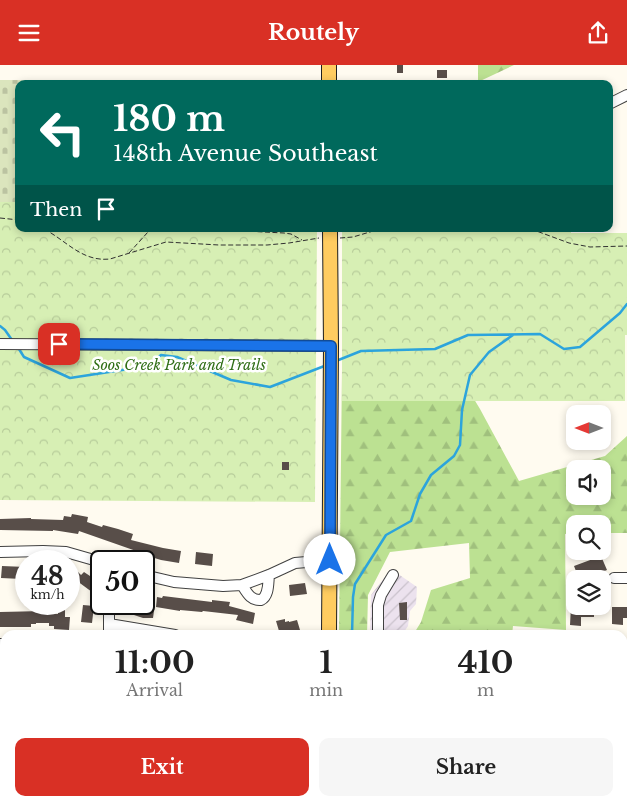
<!DOCTYPE html>
<html lang="en">
<head>
<meta charset="utf-8">
<style>
	body { margin:0; font-family:"Libre Baskerville",serif; background:#f6f6f6; color:#222; height:100vh; display:flex; flex-direction:column; font-size:19px; white-space:nowrap }
	* { box-sizing:border-box; margin:0 }
	p { font-size:16px; color:#767676 }
	.icon { flex:none; width:28px; height:28px; fill:none; stroke:currentColor; stroke-width:2; stroke-linecap:round; stroke-linejoin:round }
	.map { position:relative; flex:1; overflow:hidden }
	.side { position:absolute; left:0px; top:565px; width:628px; height:176px; display:flex; flex-direction:column; background:#fff; border-radius:15px 15px 0 0; box-shadow:0 2px 8px #0003 }
	.side>* { flex:none }
	.banner { position:absolute; left:15px; top:15px; width:598px; height:152px; border-radius:10px; box-shadow:0 2px 8px #0003; background:#00695c; color:#fff; overflow:hidden }
	.needle { width:32px; rotate:270deg }
	.controls { position:absolute; left:566px; top:340px; display:grid; gap:10px }
	.controls a { display:grid; place-items:center; width:45px; height:45px; border-radius:10px; background:#fff; box-shadow:0 2px 8px #0003; font-size:25px }
	.speed { position:absolute; left:15px; top:485px; display:flex; gap:10px; font-size:25px; font-weight:700; text-align:center }
	.speed>* { display:grid; place-content:center; width:65px; height:65px; border-radius:50%; background:#fff; box-shadow:0 2px 8px #0003; line-height:1 }
	.speed small { font-size:12px; font-weight:400 }
	.speed .limit { border:2px solid #111; border-radius:8px; background:#fff; color:#111 }
	.pin { position:absolute; display:grid; place-items:center; width:42px; height:42px; color:#fff; margin:-21px; border-radius:10px; box-shadow:0 2px 8px #0006 }
	.me { position:absolute; width:55px; margin:-28px; rotate:0deg; stroke-linejoin:round; filter:drop-shadow(0 0 4px #0008) }
	.turn { display:flex; align-items:center; gap:18px; height:105px; padding:0 15px; font-size:22px }
	.turn .icon { width:65px; height:65px; stroke-width:2.5 }
	.turn b { display:block; font-size:35px; line-height:42px }
	.then { display:flex; align-items:center; height:48px; padding:0 15px; background:#0003; gap:10px; font-size:19px }
	.eta { display:flex; justify-content:space-evenly; align-items:center; height:85px; text-align:center }
	.eta b { font-size:30px; font-weight:700; line-height:35px }
	.cta { display:flex; gap:10px; margin-top:auto; padding:10px 15px }
	.cta a { flex:1; height:58px; border-radius:10px; background:#d93025; color:#fff; font-size:20px; font-weight:700; line-height:58px; text-align:center }
	.cta a+a { background:#f6f6f6; color:#222 }
	header { display:flex; justify-content:space-between; align-items:center; height:65px; padding:0 15px; background:#d93025; color:#fff; font-size:22px; font-weight:700 }
	.map>svg:first-child { display:block }
	.industrial { fill:url(#industrial-furrows) }
	.forest { fill:url(#forest-firs); fill-rule:evenodd }
	.cemetery { fill:url(#cemetery-stones) }
	.park { fill:url(#park-crowns) }
	.lines { fill:none; stroke-linecap:round; stroke-linejoin:round }
	.stream { stroke:#2ca4dc; stroke-width:2.5 }
	.building { fill:#584e49 }
	.minor-casing { stroke:#414141; stroke-width:12 }
	.major-casing { stroke:#1f1f1f; stroke-width:16 }
	.path { stroke:#303030; stroke-width:1; stroke-dasharray:5 2.5; stroke-linecap:butt }
	.minor { stroke:#fff; stroke-width:10 }
	.major { stroke:#ffcc60; stroke-width:14 }
	.route-casing { stroke:#114b97; stroke-width:12 }
	.route { stroke:#1a73e8; stroke-width:9 }
	.labels { text-anchor:middle; dominant-baseline:central; stroke-width:5; stroke-linejoin:round; paint-order:stroke }
	.park-label { font-size:14px; font-style:italic; fill:#306e17; stroke:#fff }
</style>
</head>
<body>
<header><svg class="icon" aria-label="menu" viewBox="0 0 24 24"><path d="M4 6h16M4 12h16M4 18h16"/></svg>Routely<svg class="icon" aria-label="share" viewBox="0 0 24 24"><path d="M12 15V3M7 8l5-5 5 5M5 13v7h14v-7"/></svg></header>
<div class="map">
<svg width="627" height="741" viewBox="0 0 627 741">
	<defs>
		<pattern id="industrial-furrows" width="10" height="10" patternUnits="userSpaceOnUse" patternTransform="scale(1.25)"><rect width="10" height="10" fill="#ece2ee"/><path d="M-1 1l2-2M0 10L10 0M9 11l2-2" fill="none" stroke="#c9c1cb"/></pattern>
		<pattern id="forest-firs" width="22" height="20" patternUnits="userSpaceOnUse" patternTransform="scale(1.25)"><rect width="22" height="20" fill="#bce192"/><path d="M5 1l3.5 6h-7zM16 11l3.5 6h-7z" fill="#a0c07d"/></pattern>
		<pattern id="cemetery-stones" width="16" height="16" patternUnits="userSpaceOnUse" patternTransform="scale(1.25)"><rect width="16" height="16" fill="#dbe5bd"/><path d="M2 7V4a2 2 0 0 1 4 0v3zM10 15v-3a2 2 0 0 1 4 0v3z" fill="#bbc3a1"/></pattern>
		<pattern id="park-crowns" width="20" height="18" patternUnits="userSpaceOnUse" patternTransform="scale(1.25)"><rect width="20" height="18" fill="#d7efb4"/><path d="M2 6a3 3 0 1 1 6 0M12 15a3 3 0 1 1 6 0" fill="none" stroke="#b7cc9a"/></pattern>
	</defs>
	<rect width="100%" height="100%" fill="#fffbf0"/>
	<path class="industrial" d="M391 504 417 522 416 539 410 546 408 561 402 570H370L371 530Z"/>
	<path class="forest" d="M478 0H514L478 17Z
		M454 301 480 344 519 416 605 391 627 371V468H603L602 459H575V468L565 469 566 565 513 561 512 570H413L421 557 431 525 470 513 469 478 390 487 368 530 367 570H339L342 304ZM575 404H602V431H575Z"/>
	<path class="cemetery" d="M0 15 315 16V19H19V137H0Z"/>
	<path class="park" d="M0 137H19V164H317L315 437 0 435Z
		M342 164H571V168H627V270H625V336H342Z"/>
	<g class="lines">
		<path class="stream" d="M0 261 5 265 12 275
			M17 281 24 292 70 313 148 301 161 290 177 292 231 315 270 322 327 300
			M336 296 361 286 435 284 468 270 540 269 564 284 580 282 620 248 627 239
			M352 570 353 532 355 519 386 470 411 456 420 429 431 410 454 391 460 380 462 345 470 310 489 287 513 270
			M236 741 244 736"/>
	</g>
	<path class="building" d="M397 0H403V8H397Z
		M437 5H447V13H437Z
		M282 397H289V405H282Z
		M72 449 88 452 87 457 102 462 103 460 118 464 133 469 131 475 163 483 181 486 179 498 161 495 138 488 139 487 79 466 78 469 53 465V466L0 465V454L31 453V454L63 455 64 451 71 452Z
		M196 487 213 489 212 501 195 499Z
		M601 491 607 505 584 514H579L574 501Z
		M2 501 26 502V512H22V514L1 513Z
		M77 506 81 510 84 507 99 517 92 527 73 513Z
		M305 518 307 529 290 531 289 520Z
		M163 531 212 537V535L230 537 229 541 255 548 253 559 236 555 238 550 203 546 202 547 180 545V546L156 542 157 532 162 533Z
		M144 535 155 539 153 553H143L128 548 132 539H144Z
		M407 537V555H400L399 538Z
		M83 540 94 541 92 558 81 557Z
		M571 541H594V552H581V561L570 560Z
		M612 542H627V553H623V560L612 559Z
		M58 545H65V552H70L69 565 54 564V561H49V558H36V559H31V562H0V547L44 546V548L58 549Z
		M285 554V557L289 556V557L297 555 300 565 283 570 281 565 279 566 276 556Z"/>
	<g class="lines">
		<g class="minor-casing">
			<path id="minor" d="M609 39 627 30
				M0 279 331 281
				M0 487 43 486 66 487 101 497
				M144 510 174 517 223 521 242 520 269 510 295 498 330 495
				M614 513H627
				M242 520C247 528 251 536 261 535 269 531 268 519 269 510
				M109 559 175 570
				M109 570V549L112 539
				M378 570V540L381 530 393 510
				M0 579H5
				M622 580 627 581
				M0 610 5 600
				M0 712 5 711
				M515 736V741
				M405 741V736"/>
		</g>
		<g class="major-casing">
			<path id="major" d="M329 0V19
				M329 570 331 281 330 164
				M328 741V736"/>
		</g>
		<path class="path" d="M0 153 19 155
			M44 164C67 176 82 197 110 194L166 177 219 180H267L289 178 319 173
			M205 164 284 168 291 169 302 175
			M531 164 569 178 590 182 627 181
			M340 173 353 172 380 164
			M129 188 148 167 157 164"/>
		<use href="#minor" class="minor"/>
		<use href="#major" class="major"/>
	</g>
	<g class="lines">
		<g class="route-casing">
			<path id="route" d="M59 279 331 281 330 495"/>
		</g>
		<use href="#route" class="route"/>
	</g>
	<g class="labels">
		<g class="park-label">
			<text x="179" y="300">Soos Creek Park and Trails</text>
		</g>
	</g>
</svg>
<div class="controls">
<a><svg class="needle" viewBox="-14 -14 28 28"><path d="M0-13l5 13h-10z" fill="#e53935"/><path d="M0 13l5-13h-10z" fill="#767676"/></svg></a>
<a><svg class="icon" aria-label="sound" viewBox="0 0 24 24"><path d="M4 9h4l5-4v14l-5-4H4zM17 9q2 3 0 6"/></svg></a>
<a><svg class="icon" aria-label="search" viewBox="0 0 24 24"><circle cx="10" cy="10" r="6"/><path d="M15 15l6 6"/></svg></a>
<a><svg class="icon" aria-label="layers" viewBox="0 0 24 24"><path d="M12 4l9 5-9 5-9-5zM3 14l9 5 9-5"/></svg></a>
</div>
<div class="speed"><div>48<small>km/h</small></div><div class="limit">50</div></div>
<div class="pin" style="left:59px;top:279px;background:#d93025"><svg class="icon" aria-label="arrive" viewBox="0 0 24 24"><path d="M6 21V4h12l-3 4 3 4H6"/></svg></div>
<svg class="me" style="left:330px;top:495px" viewBox="-20 -20 40 40"><circle r="19" fill="#fff"/><path d="M0-13L10 11 0 6-10 11z" fill="#1a73e8"/></svg>
<div class="banner">
<div class="turn"><svg class="icon" aria-label="left" viewBox="0 0 24 24"><path d="M17 20v-9H6M10 6l-5 5 5 5"/></svg><div><b>180 m</b>148th Avenue Southeast</div></div>
<div class="then">Then<svg class="icon" aria-label="arrive" viewBox="0 0 24 24"><path d="M6 21V4h12l-3 4 3 4H6"/></svg></div>
</div>
<section class="side">
<div class="eta">
<div><b>11:00</b><p>Arrival</p></div>
<div><b>1</b><p>min</p></div>
<div><b>410</b><p>m</p></div>
</div>
<div class="cta"><a>Exit</a><a>Share</a></div>
</section>
</div>
</body>
</html>
